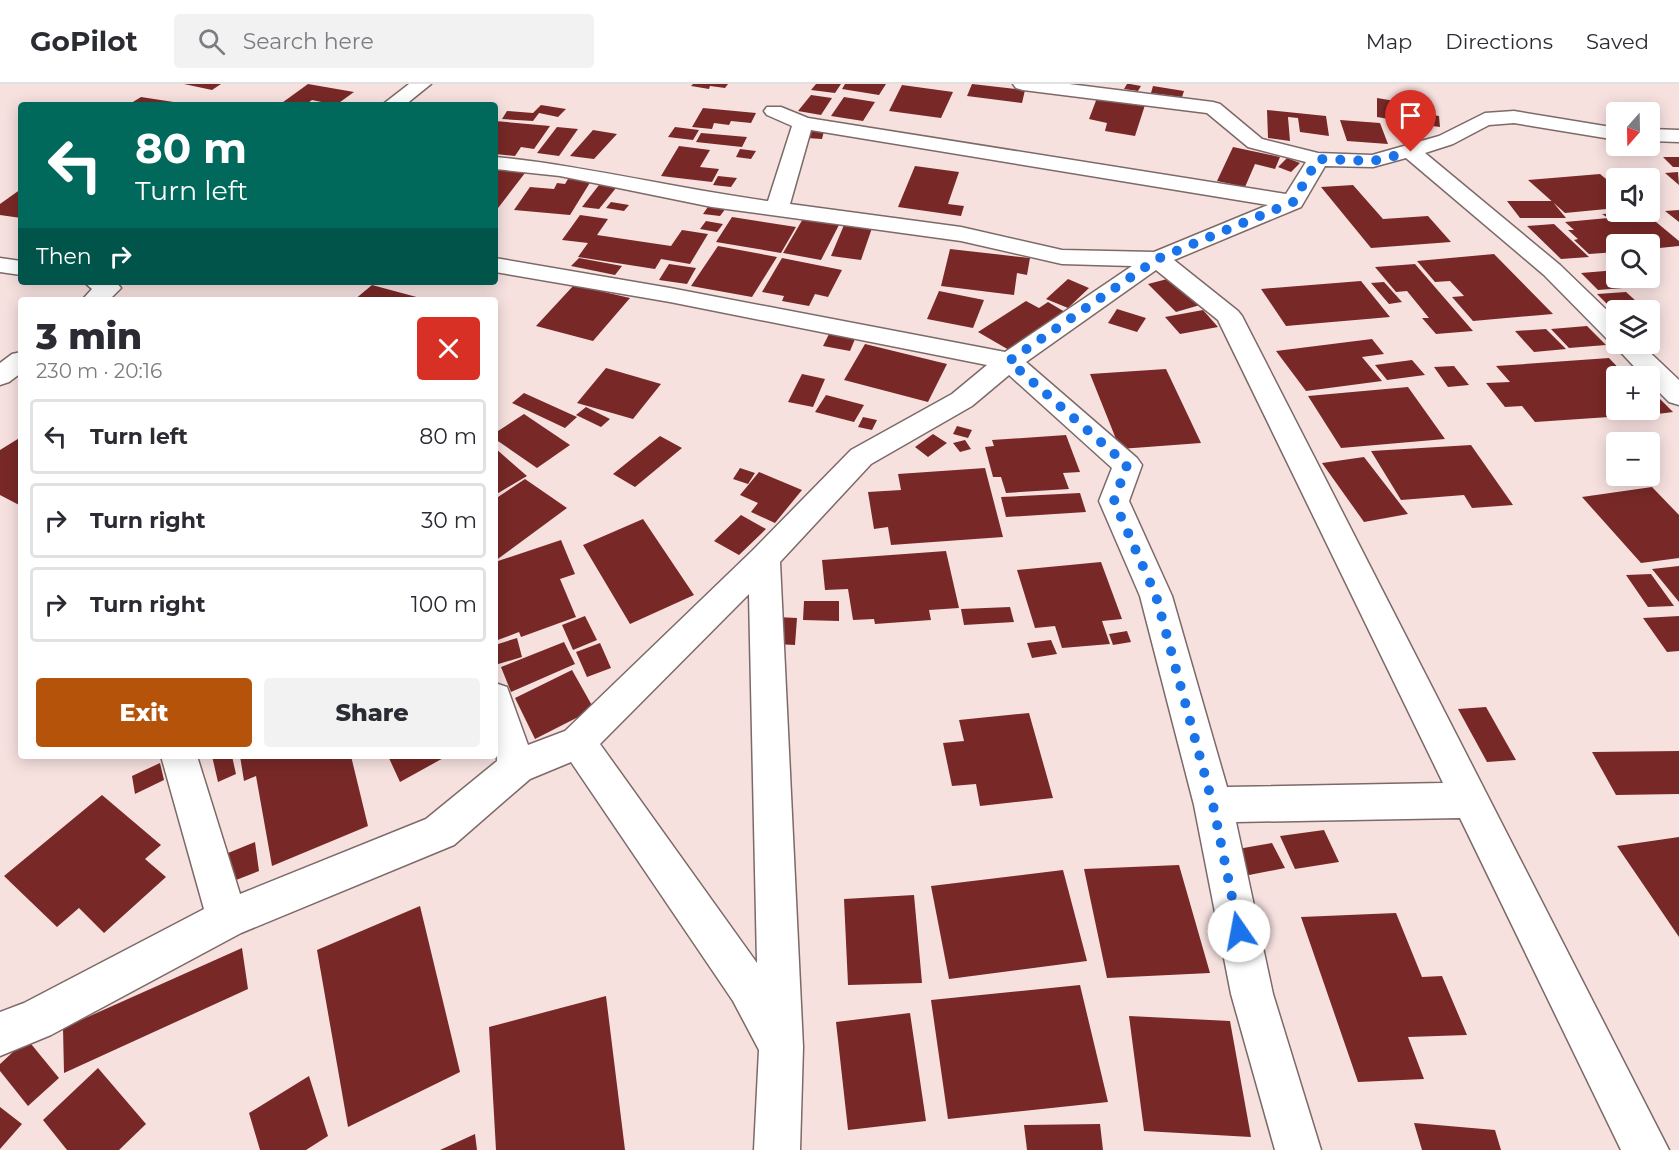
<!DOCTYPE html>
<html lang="en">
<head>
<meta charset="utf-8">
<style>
	body { margin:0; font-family:Montserrat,sans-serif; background:#f2f2f3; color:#2b2b33; height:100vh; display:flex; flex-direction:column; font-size:22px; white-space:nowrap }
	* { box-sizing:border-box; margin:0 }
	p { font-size:20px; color:#7c7c81 }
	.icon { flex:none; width:33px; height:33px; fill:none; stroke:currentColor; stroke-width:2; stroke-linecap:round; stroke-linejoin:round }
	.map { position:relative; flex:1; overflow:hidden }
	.side { position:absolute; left:18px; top:213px; width:480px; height:462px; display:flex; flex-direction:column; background:#fff; border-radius:6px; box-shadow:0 3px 15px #0003 }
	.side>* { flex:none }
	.guide { position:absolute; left:18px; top:18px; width:480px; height:183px; border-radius:6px; box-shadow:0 3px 15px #0003; background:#00695c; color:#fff; overflow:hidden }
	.needle { width:39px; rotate:200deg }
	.controls { position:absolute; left:1606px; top:18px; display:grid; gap:12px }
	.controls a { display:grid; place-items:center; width:54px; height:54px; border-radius:6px; background:#fff; box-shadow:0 3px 15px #0003; font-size:30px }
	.pin { position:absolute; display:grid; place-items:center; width:51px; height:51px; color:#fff; margin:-62px -26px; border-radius:50% 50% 50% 0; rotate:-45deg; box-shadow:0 0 6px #0007 }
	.pin .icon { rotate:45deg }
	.me { position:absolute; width:66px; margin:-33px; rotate:348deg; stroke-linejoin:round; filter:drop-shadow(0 0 4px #0008) }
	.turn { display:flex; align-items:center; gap:21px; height:126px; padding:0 18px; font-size:27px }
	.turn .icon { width:78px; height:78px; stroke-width:2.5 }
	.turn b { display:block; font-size:42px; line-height:51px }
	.then { display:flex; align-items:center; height:57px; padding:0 18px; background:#0003; gap:12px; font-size:22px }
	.round { display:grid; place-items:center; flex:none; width:63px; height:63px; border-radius:6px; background:#f2f2f3 }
	.overview { display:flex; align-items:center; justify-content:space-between; height:102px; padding:0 18px }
	h1 { font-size:36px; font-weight:800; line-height:45px }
	.cta { display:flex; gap:12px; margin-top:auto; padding:12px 18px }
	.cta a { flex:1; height:69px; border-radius:6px; background:#b45309; color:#fff; font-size:24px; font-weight:800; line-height:69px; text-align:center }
	.cta a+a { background:#f2f2f3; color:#2b2b33 }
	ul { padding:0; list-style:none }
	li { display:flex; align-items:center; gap:18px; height:75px; margin:0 12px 9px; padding:0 6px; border:3px solid #e1e1e2; border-radius:6px }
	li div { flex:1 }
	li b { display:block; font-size:22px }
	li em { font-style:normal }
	header { display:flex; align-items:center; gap:36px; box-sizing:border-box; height:84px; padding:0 30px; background:#fff; border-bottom:2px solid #e1e1e2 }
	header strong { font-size:28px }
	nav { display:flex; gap:33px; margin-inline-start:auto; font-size:21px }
	.search { width:420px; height:54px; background:#f2f2f3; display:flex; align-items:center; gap:15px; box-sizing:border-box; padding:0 21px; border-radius:6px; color:#7c7c81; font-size:22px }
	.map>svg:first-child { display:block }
	.building { fill:#782927 }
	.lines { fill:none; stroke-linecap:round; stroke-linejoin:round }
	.minor-casing { stroke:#7c6968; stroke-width:3 }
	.minor { fill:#fff; fill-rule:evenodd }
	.route { stroke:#1a73e8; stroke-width:10; stroke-dasharray:0 18 }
</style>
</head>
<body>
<header>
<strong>GoPilot</strong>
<div class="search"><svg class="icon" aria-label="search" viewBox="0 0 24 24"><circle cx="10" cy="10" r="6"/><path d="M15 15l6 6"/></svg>Search here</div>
<nav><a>Map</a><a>Directions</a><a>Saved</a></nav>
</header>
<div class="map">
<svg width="1679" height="1066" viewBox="0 0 1679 1066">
	<rect width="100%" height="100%" fill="#f6e1df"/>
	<path class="building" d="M184 0H221L212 6Z
		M308 0 354 8 336 21 312 16 305 21H279Z
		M693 0H728L725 4 710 2 709 5 691 2Z
		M816 0H841L835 9 811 6Z
		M845 0H886L879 11 842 5Z
		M972 0 1025 6 1022 19 967 12Z
		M1127 0H1130L1141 2 1138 7 1124 5Z
		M902 1 953 8 941 34 889 27Z
		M1153 2 1184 7 1182 13 1151 9Z
		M811 11 832 14 821 31 798 27Z
		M141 13 180 19 128 21Z
		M844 13 875 18 863 37 831 32Z
		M1097 14 1145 21 1135 52 1105 47 1107 39 1089 35Z
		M1377 14 1401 18V37L1377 33Z
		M1405 16 1425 19V25L1406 22Z
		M541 21 566 25 558 33 539 29 533 37 502 35 507 27 533 29Z
		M703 24 756 29 751 39 731 37 729 41 714 39 712 45 692 43Z
		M1267 26 1326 32 1329 52 1300 48 1298 34 1288 33 1290 57 1268 54Z
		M1410 27 1439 32 1440 43 1410 39Z
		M1340 36 1380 39 1388 60 1347 57Z
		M495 37 550 42 534 65 521 63 515 72 495 70Z
		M557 43 578 45 559 72 537 69Z
		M675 43 699 46 693 56 668 53Z
		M593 46 617 50 594 75 570 72Z
		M807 47H824L822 55 806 54Z
		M701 49 747 53 742 63 696 58Z
		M679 62 710 66 700 83 719 85 712 98 661 92Z
		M1233 63 1280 73 1275 85 1255 80 1245 103 1217 97Z
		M740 65 756 67 751 75 736 73Z
		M1663 73H1679V83H1673Z
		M1287 74 1300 79 1291 88 1278 83Z
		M915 82 959 88 948 120 964 122 961 132 898 123Z
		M495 86 525 89 495 128Z
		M1678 88 1679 101 1665 89Z
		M1600 90 1617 104V124L1565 129 1528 96Z
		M718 92 737 94 731 103 713 101Z
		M568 95 591 97 570 131 514 126 530 103 554 105 557 99 565 100Z
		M599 101 616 104 599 125 582 123Z
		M1353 101 1383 135 1428 132 1451 158 1371 164 1321 103Z
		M21 105V134L0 131V120Z
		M712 117 729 120 720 132 703 130Z
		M1507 117H1552L1566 134H1520Z
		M611 118 629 121 624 127 606 124Z
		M1679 126V138L1665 127Z
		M1644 128 1679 157V162L1650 165V160H1617V168L1589 170 1574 156 1578 155 1568 146H1574L1565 138 1608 134 1602 130Z
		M580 131 608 135 597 151 671 162 682 146 708 150 690 180 661 175 655 185 578 173 588 159 562 156Z
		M732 133 796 143 781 169 716 158Z
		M804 133 840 139 821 176 783 169Z
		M706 137 723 140 717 148 700 145Z
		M1554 140 1589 173 1561 175 1527 142Z
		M844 141 872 144 861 176 831 172Z
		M718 162 777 173 752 213 691 202Z
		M950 165 1030 174 1027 191 1017 189 1014 211 941 202Z
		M1494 170 1553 230 1473 237 1452 213 1464 212 1450 197 1435 198 1417 177Z
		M579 174 622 182 615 191 571 182Z
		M782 174 842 186 828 213 815 210 809 222 782 217 784 212 762 208Z
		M669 180 696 184 687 200 659 196Z
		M1415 180 1473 247 1436 250 1422 234H1429L1407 207 1396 208 1375 183Z
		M1617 186V194H1638L1647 202 1598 206 1581 189Z
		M1171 194 1200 221 1176 228 1148 200Z
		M1068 195 1089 204 1068 224 1046 215Z
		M1361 197 1390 233 1286 242 1261 205Z
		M1384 198 1402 218 1389 220 1371 199Z
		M372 201 424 215V216H354Z
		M574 201 630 214 593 257 536 242Z
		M939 207 984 216 973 244 927 235Z
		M1626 208 1646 226H1617L1615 228 1597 210Z
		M1026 217 1039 224 1048 218 1065 228 1009 266 978 248Z
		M1117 225 1146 234 1137 248 1108 239Z
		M1203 226 1218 243 1180 250 1165 233Z
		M1587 242 1606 261 1569 264 1551 245Z
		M1546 245 1566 265 1534 268 1515 247Z
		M829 250 855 255 850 267 823 262Z
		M1372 255 1384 270 1362 273 1382 297 1306 307 1276 267Z
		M865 260 947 280 928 318 844 296Z
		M1609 274 1626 292H1617V313L1608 314 1624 332 1535 338 1522 322 1505 323 1486 299 1510 298 1496 282Z
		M1412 276 1425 291 1387 296 1375 281Z
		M1454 282 1469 301 1448 303 1434 283Z
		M606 284 661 300 633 335 577 319Z
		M1166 285 1201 359 1120 365 1090 290Z
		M802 290 825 295 813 323 788 318Z
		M1408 303 1445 355 1341 364 1308 312Z
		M524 309 577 333 565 344 512 319Z
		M826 311 864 321 854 338 815 328Z
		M1650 312H1657L1673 328 1650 331 1645 326H1650Z
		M586 323 610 335 601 343 576 331Z
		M524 330 570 361 537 384 495 355V349Z
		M863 333 877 336 872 346 858 343Z
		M957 342 972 346 968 354 953 350Z
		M933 350 947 359 928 373 915 363Z
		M1066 351 1080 388 1063 389 1069 405 1006 409 1001 393H993L985 363 994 362 992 356Z
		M660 352 682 364 635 403 613 390Z
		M21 353V422L0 411V366Z
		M965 356 971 365 960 368 953 359Z
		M1471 361 1513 421 1472 424 1464 411 1401 416 1371 367Z
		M495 364 527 392 495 411Z
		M1364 373 1408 430 1364 438 1322 379Z
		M740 384 755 389 748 400 733 395Z
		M985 384 1003 453 891 461 888 443 874 445 868 408 901 406 898 390Z
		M759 388 802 406 775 439 751 428 758 419 740 411Z
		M525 395 567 424 495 477V415Z
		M1652 403 1679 431V474L1641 479 1582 413Z
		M1080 409 1086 428 1006 433 1001 413Z
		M741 431 766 445 739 471 714 457Z
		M643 435 694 511 630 540 583 461Z
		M561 456 575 490 560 495 576 533 521 553 519 548 495 557V478Z
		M946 467 959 524 929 526 931 536 875 540 874 535 853 536 848 505 825 506 822 476Z
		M1101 478 1122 535 1102 537 1110 560 1062 564 1055 542 1035 544 1017 486Z
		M1679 482V518L1652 485Z
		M1651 490 1674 522 1648 523 1626 491Z
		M804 517H839V537L803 536Z
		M1010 523 1014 538 964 541 961 525Z
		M585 532 597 556 573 566 562 541Z
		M1679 532V567L1667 568 1643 534Z
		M777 533 797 534 795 561 775 560Z
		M1127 547 1131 558 1113 561 1109 550Z
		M517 554 522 573 495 581V561Z
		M1051 556 1057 570 1032 574 1027 559Z
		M564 558 575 580 511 608 501 583Z
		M600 559 611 584 587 593 576 568Z
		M572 586 594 625 535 655 515 614Z
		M1486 623 1516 676 1487 678 1458 625Z
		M1029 629 1053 714 980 722 976 700 952 702 943 659 964 657 959 636Z
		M1679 667V710L1616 711 1592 668Z
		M212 672H232L236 690 218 698Z
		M240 672H351L368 742 272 782 256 692 244 697Z
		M388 672H447L400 698Z
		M160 679 164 696 135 710 132 692Z
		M102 711 161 761 145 775 166 793 104 849 79 824 57 843 4 792Z
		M1324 746 1339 778 1295 785 1280 752Z
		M1679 753V853L1617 762Z
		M255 758 259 787 231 798 228 769Z
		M1272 759 1285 784 1244 792 1232 766Z
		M1179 781 1210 889 1107 894 1084 785Z
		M1063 786 1087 877 949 895 931 802Z
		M914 811 922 899 848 901 844 815Z
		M420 822 460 988 348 1043 317 866Z
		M1396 829 1422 893 1442 892 1467 951 1408 953 1424 995 1358 998 1301 833Z
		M242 864 248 905 64 989 63 944Z
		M1080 901 1108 1018 948 1035 931 916Z
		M606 912 625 1066H496L489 943Z
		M910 929 926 1037 848 1046 836 938Z
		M1129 932 1230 937 1251 1053 1144 1047Z
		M27 955 59 994 28 1022 0 987V980Z
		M98 984 146 1040 119 1066H67L43 1036Z
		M309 992 328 1052 306 1066H260L249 1029Z
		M0 1023 22 1040 0 1065Z
		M1414 1039 1495 1046 1501 1066H1422Z
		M1100 1040 1103 1066H1027L1024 1041Z
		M475 1050 477 1066H440Z"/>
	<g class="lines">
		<g class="minor-casing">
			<path id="minor" d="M409 0H431L405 21H382Z
				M1013 0H1069L1213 18 1220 20 1262 55 1318 69 1372 71 1439 52 1485 29 1514 27 1617 44V56L1514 39 1489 41 1453 60 1425 69 1560 181 1617 236V260H1641L1679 296V321L1669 318 1650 299V292H1643L1613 260 1615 257 1608 256 1544 191 1406 74 1373 83 1325 82 1301 123 1174 176 1238 227 1242 232 1669 1066H1621L1460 734 1236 738 1273 910 1321 1066H1275L1231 910 1194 721 1140 512 1099 417 1112 384 1009 291 972 322 871 380 780 478 803 963 800 1066H754L759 966 733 917 571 678 530 695 454 761 241 849 51 951 0 972V928L24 919 204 825 161 672H197L240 810 426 735 497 677 495 599 507 603 528 661 565 647 753 466 851 366 952 310 987 281 670 218 495 188V174L670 204 1005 268 1132 182 1062 180 961 157 712 123 560 92 495 85V73C587 82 677 105 768 117L792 42 767 31 764 27 767 23H781L808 34 1286 110 1306 78 1248 63 1207 29 1023 6 1016 4ZM811 46 1268 121 1154 168 1062 166 961 143 790 120ZM1156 186 1218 236 1443 699 1227 703 1172 512 1129 417 1142 381 1137 374 1026 278ZM749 510 757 879 600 660Z
				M1650 45 1679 46V58L1650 57Z
				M0 174 21 177V191L0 188Z
				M84 198H116L121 204 109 216H82L92 205Z
				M21 268V289L9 298 0 301V279L12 270Z"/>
		</g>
		<use href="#minor" class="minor"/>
	</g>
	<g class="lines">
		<path class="route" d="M1239 847 1213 721 1156 512 1114 417 1127 381 1009 277 1157 175 1293 118 1318 75 1373 77 1411 68"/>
	</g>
</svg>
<div class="controls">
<a><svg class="needle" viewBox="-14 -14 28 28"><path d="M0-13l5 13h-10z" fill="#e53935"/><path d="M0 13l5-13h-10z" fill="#7c7c81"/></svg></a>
<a><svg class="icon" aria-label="sound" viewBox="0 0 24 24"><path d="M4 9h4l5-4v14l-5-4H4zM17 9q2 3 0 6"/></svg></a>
<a><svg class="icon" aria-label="search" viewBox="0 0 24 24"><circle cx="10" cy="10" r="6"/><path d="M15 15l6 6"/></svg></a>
<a><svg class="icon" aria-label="layers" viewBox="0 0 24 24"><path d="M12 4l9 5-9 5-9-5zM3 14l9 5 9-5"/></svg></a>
<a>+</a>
<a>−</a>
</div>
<div class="pin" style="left:1411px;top:68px;background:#d93025"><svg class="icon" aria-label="arrive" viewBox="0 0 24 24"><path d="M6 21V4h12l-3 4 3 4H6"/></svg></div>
<svg class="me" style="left:1239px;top:847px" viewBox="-20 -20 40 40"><circle r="19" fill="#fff"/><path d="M0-13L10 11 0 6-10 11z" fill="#1a73e8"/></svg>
<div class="guide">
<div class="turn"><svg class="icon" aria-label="left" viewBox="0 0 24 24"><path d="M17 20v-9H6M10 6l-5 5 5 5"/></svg><div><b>80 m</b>Turn left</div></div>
<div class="then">Then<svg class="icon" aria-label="right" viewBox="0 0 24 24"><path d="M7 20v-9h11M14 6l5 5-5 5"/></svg></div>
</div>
<section class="side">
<div class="overview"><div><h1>3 min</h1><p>230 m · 20:16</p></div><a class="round" style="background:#d93025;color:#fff"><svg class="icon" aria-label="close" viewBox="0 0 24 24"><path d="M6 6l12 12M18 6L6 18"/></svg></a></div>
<ul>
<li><svg class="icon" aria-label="left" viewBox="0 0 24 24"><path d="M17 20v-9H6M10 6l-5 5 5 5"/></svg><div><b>Turn left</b></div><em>80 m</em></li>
<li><svg class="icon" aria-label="right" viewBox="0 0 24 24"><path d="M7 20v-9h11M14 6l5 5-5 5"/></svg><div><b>Turn right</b></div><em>30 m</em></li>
<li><svg class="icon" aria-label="right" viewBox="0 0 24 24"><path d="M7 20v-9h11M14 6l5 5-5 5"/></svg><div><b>Turn right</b></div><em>100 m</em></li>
</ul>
<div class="cta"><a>Exit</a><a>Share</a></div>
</section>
</div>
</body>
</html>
